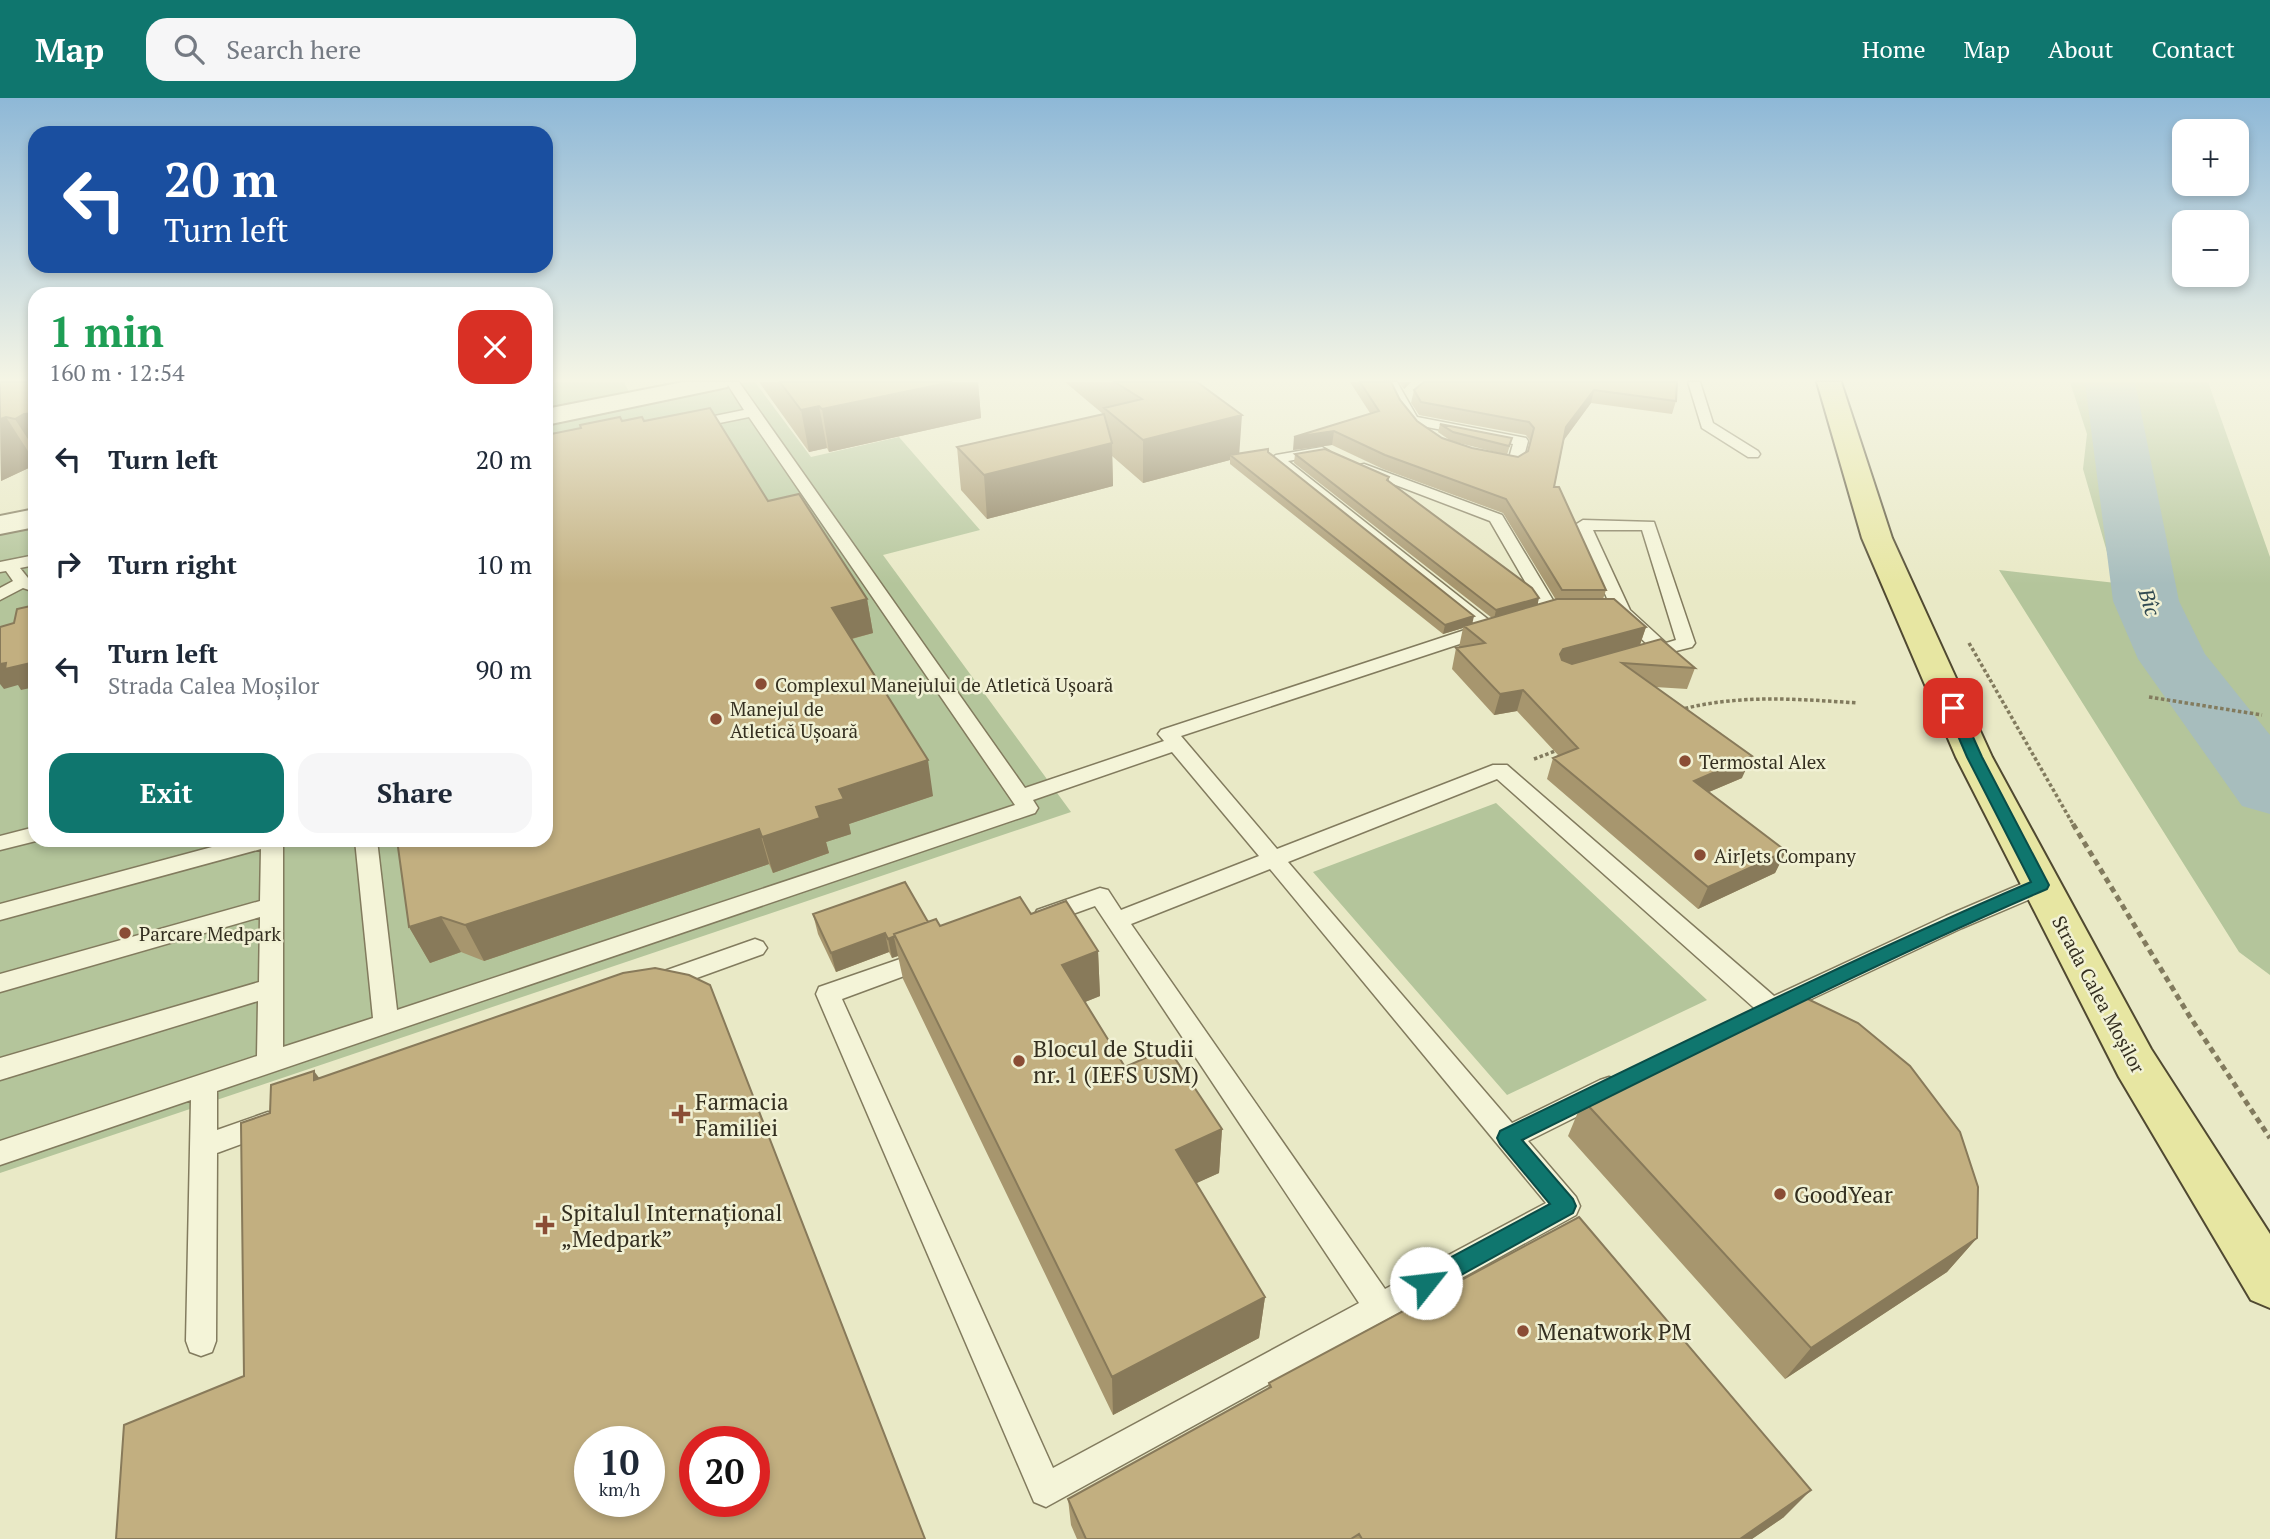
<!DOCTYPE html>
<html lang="en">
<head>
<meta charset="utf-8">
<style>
	body { margin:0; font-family:"PT Serif",serif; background:#f6f6f7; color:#1f2937; height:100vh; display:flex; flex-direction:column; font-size:26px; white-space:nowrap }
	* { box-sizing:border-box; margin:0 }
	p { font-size:23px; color:#747a83 }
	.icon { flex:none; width:38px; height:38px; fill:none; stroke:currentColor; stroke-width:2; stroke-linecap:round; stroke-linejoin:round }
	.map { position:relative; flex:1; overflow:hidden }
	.drawer { position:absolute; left:28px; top:189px; width:525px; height:560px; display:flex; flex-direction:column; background:#fff; border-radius:21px; box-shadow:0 4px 10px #0003 }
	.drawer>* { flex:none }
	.top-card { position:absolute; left:28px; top:28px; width:525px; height:147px; border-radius:21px; box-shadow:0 4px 10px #0003; background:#1a4fa0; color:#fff; overflow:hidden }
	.controls { position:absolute; left:2172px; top:21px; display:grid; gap:14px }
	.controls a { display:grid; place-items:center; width:77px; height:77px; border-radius:14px; background:#fff; box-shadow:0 4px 10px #0003; font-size:35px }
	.speed { position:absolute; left:574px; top:1328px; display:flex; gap:14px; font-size:35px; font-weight:700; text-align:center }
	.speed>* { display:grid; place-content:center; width:91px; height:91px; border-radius:50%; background:#fff; box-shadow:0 4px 10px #0003; line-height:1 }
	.speed small { font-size:18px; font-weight:400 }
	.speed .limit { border:10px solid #d22; background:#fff; color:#111 }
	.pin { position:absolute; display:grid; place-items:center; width:60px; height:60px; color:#fff; margin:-30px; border-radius:14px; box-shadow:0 4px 10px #0006 }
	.me { position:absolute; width:77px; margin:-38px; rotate:61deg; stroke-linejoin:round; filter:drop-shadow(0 0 5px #0008) }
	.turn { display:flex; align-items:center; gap:24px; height:147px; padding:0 21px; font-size:32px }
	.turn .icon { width:91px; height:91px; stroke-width:2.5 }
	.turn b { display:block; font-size:49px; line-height:60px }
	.round { display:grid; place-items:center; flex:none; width:74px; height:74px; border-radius:21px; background:#f6f6f7 }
	.overview { display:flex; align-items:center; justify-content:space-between; height:119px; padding:0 21px }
	h1 { font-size:42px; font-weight:600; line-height:52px; color:#1e9e55 }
	.action { display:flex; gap:14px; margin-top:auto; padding:14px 21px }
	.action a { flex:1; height:80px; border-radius:21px; background:#0f766e; color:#fff; font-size:28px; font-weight:600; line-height:80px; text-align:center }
	.action a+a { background:#f6f6f7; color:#1f2937 }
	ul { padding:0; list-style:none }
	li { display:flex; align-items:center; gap:21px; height:105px; padding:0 21px }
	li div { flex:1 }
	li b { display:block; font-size:26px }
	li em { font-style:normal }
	header { display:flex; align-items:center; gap:42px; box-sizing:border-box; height:98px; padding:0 35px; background:#0f766e; color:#fff }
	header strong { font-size:33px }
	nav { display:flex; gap:38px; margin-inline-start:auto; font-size:24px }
	.search { width:490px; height:63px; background:#f6f6f7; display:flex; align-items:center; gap:18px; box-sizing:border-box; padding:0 24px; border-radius:21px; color:#747a83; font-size:26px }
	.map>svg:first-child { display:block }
	.green { fill:#b4c59b }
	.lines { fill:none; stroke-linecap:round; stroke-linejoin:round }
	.river { fill:#a7bdbd; fill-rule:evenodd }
	.lane-casing { stroke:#827b5e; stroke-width:3 }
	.street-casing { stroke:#827b5e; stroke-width:4 }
	.primary-casing { stroke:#504931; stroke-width:4 }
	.path-far1 { stroke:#827b5e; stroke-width:3.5; stroke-dasharray:3.5 2.5; stroke-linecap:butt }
	.path { stroke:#827b5e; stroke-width:5; stroke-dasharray:6 4.5; stroke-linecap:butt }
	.lane { fill:#f4f4d8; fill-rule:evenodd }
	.street { fill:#f4f4d8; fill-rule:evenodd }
	.primary { fill:#e7e6a2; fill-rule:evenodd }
	.wall { fill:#a7966e }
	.shaded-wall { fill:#887a5a }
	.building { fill:#c2af80; stroke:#887a5a; stroke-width:2; fill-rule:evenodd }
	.route { fill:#0f766e; stroke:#0a4d48; stroke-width:2 }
	.poi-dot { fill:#8a4d35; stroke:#f1f1d4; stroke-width:2.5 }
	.labels { text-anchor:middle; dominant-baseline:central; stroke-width:5; stroke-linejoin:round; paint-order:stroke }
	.poi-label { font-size:19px; fill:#342f20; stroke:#f1f1d4; text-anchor:start }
	.street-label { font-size:19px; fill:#342f20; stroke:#f1f1d4 }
	.water-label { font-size:21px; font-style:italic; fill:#314a52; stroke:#f1f1d4 }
	.near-poi-label { font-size:23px; fill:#342f20; stroke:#f1f1d4; text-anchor:start }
</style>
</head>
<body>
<header>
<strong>Map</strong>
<div class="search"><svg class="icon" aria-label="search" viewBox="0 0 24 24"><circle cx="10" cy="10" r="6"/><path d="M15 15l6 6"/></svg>Search here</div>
<nav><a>Home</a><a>Map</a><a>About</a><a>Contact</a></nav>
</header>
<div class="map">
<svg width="2270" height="1441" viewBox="0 0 2270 1441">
	<rect width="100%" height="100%" fill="#e9e9c6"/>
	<path class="green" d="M546 284H624L631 298 546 315Z
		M748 284H755L811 359 899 339 980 432 883 457 1071 714 0 1075V434L35 427V742H546V325Z
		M2070 284H2208L2270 459V877L2239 854 1999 472 2116 485 2083 371 2087 336Z
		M1496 705 1707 902 1507 997 1313 774Z"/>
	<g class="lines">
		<path class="river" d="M2085 284H2135L2179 503 2205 556 2270 637V716L2242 708 2138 561 2113 503Z"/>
		<g class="lane-casing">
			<path id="lane" d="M726 284H739L1025 690 1164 643 1158 636 1161 632 1477 528 1269 361 1276 357 1322 349 1329 353 1327 356 1288 363 1499 530 1496 534 1181 638 1277 751 1493 667H1507L1774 898 1946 818 2033 781 2041 779 2049 781 2052 787 2049 793 1962 830 1771 920 1762 917 1497 681 1288 764 1512 1025 1600 982 1609 979 1618 982 1622 990 1618 998 1528 1043 1576 1099 1580 1108 1576 1117 1046 1409 1034 1404 816 896 819 889 926 852 934 855 938 861 934 867 842 901 1053 1370 1359 1205 1095 808 1045 826 1037 824 1034 818 1037 812 1100 790 1108 792 1121 812 1259 758 1172 654 1033 702 1038 710 1035 715 217 993V1032L268 1014 277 1017 281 1025 277 1033 217 1055 216 1243 212 1254 201 1258 190 1254 186 1243 191 1002 0 1067V1043L257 958 258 903 0 982V960L259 884 260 819 0 894V876L260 803 261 751 0 822V806L238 742H283V949L373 920 355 742H377L397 912 1015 707 749 319 690 331 683 327 685 324 744 312ZM1270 771 1546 1105 1385 1191 1131 826Z
				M1385 284H1397L1417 319 1526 340 1528 343 1522 366 1515 370 1491 364 1489 361 1496 357 1509 360 1513 346 1427 329V335H1417L1405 322Z
				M1688 284H1700L1713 325 1758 353 1760 356 1758 359H1748L1702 330Z
				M1364 366 1502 417 1560 514 1557 518H1545L1490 423 1359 373 1357 370 1359 367Z
				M1583 422 1654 424 1695 545 1692 549 1644 561 1638 560 1635 556 1638 552 1650 549 1613 514 1575 427ZM1593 432H1642L1676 542 1666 545 1630 512Z
				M35 457V467L20 470 28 480 35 483V494L23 490 0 502V490L13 483 6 473 0 474V464Z
				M35 729V742H40L0 752V738Z
				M755 841 763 844 767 850 763 856 658 894 650 892 646 885 650 878Z"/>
		</g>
		<g class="street-casing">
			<path id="street" d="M683 284H730L727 289 718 291 546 327V311Z
				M35 411V429L0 436V418Z"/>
		</g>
		<g class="primary-casing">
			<path id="primary" d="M1817 284H1841L1892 440 1992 659 2151 951 2270 1136V1210L2251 1202 2119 979 1956 659 1862 440Z"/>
		</g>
		<path class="path-far1" d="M1969 545 2074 728
			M2149 599 2262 617
			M1679 612C1738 596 1797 601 1858 605
			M1534 661 1558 652"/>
		<path class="path" d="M2073 726 2190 919 2270 1040"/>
		<use href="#lane" class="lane"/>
		<use href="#street" class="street"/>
		<use href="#primary" class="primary"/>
	</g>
	<path class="wall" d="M0 284H35V367L1 383Z
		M759 284H978L981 320 829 354 827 350 809 354Z
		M1065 284H1197L1239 356 1268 354 1472 526 1492 520 1294 365 1295 356 1389 379V384L1538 507 1556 502 1503 415 1383 371 1332 347 1293 352 1370 315 1350 284H1391L1400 302 1417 323 1442 340 1472 350 1518 359 1528 353 1530 343 1526 337 1419 317 1411 305 1414 292 1677 284 1676 303 1672 316 1591 305 1564 342 1554 389 1606 492 1603 501 1646 529 1640 547 1695 570 1687 591 1655 589 1742 680 1709 694 1786 753 1775 775 1698 811 1547 681 1553 660 1558 657 1517 613 1494 617 1452 571 1456 550H1460L1459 549 1463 530 1443 536 1230 366V362L1143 385 1112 358 1113 388 987 421 961 392 957 349 1103 316Z
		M1399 284H1411L1404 291Z
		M622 323H644L768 403 867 501 873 535 852 541 933 698 849 726 851 736 826 744 829 755 773 775 769 766 484 863 461 854 430 865 409 829Z
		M1440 326 1512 340 1507 357 1451 343 1438 334Z
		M813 816 928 824 940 828 1031 816 1098 853 1100 898 1085 904 1125 969 1222 1031 1219 1075 1196 1085 1265 1199 1259 1240 1113 1317 903 881 898 858 892 860 889 854 836 874 818 836Z
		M1583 1002 1977 1140 1947 1174 1785 1281 1568 1038Z
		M1269 1285 1784 1419 1752 1441H1077L1071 1427 1068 1401 1268 1291Z"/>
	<path class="shaded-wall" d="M940 284H978L981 320 829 354 822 311Z
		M1405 284H1411L1404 291Z
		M1594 292 1591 305 1563 343 1566 329Z
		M819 308 827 350 809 354 801 312Z
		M35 315V352L15 321 24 316Z
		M1242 317 1239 359 1230 357V362L1143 385V342Z
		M6 319 35 364V367L1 383 0 321Z
		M1334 333 1332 347 1293 352 1294 339Z
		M1112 345 1113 388 987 421 984 377Z
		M1539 500 1537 509 1494 521 1496 512Z
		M867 501 873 535 839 544 832 510Z
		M1474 518 1472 527 1464 528 1463 530 1443 536 1445 527Z
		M1646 529 1639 549 1557 571 1560 556 1563 551Z
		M35 564V589L21 592 18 587 4 591 0 586V566L6 565Z
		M1523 592 1517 613 1494 617 1500 596Z
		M1752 658 1742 680 1685 704 1694 683Z
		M928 662 933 698 849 726 851 736 826 744 829 755 773 775 762 739 816 709 839 691Z
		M759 731 769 766 484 863 465 827Z
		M1786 753 1775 775 1698 811 1708 789Z
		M441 819 461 854 430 865 409 829Z
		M885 835 889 854 836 874 831 855Z
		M894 839 898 858 892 860 888 841Z
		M1098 853 1100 898 1065 912 1062 867Z
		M314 973 350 1021 314 982Z
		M1222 1031 1219 1075 1175 1095 1176 1052Z
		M1977 1140 1947 1174 1785 1281 1811 1250Z
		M1265 1199 1259 1240 1113 1317 1112 1279Z
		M1811 1392 1784 1419 1752 1441H1740Z"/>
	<path class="building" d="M0 284H35V315L24 316 15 321 6 319 0 321Z
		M780 284H952L822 311 819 308 801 312Z
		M1115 284H1197L1242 317 1143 342 1104 310 1142 301Z
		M1360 284H1391L1400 302 1417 323 1442 340 1472 350 1518 359 1528 353 1534 330 1529 324 1421 304 1414 292 1424 284H1677L1676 303 1594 292 1566 329 1554 389H1559L1606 492H1562L1506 401 1385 357 1334 333 1294 339 1379 313Z
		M710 310 768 403 799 396 867 501 832 510 928 662 839 691 844 701 816 709 820 720 762 739 759 731 465 827 441 819 409 829 397 742H546V337L581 330 580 327 620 319 622 323 642 319 644 323Z
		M1104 316 1112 345 984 377 957 349Z
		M1440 326 1512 340 1509 348 1453 334Z
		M1268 351V354L1474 518 1445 527 1230 357Z
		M1325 351 1389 379 1387 382 1532 490 1539 500 1496 512 1295 356Z
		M1557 501H1614L1646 529 1563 551 1560 556 1562 562 1572 566 1661 541 1695 570 1622 565 1752 658 1694 683 1786 753 1708 789 1553 660 1578 650 1523 592 1500 596 1456 550 1485 545 1464 528Z
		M35 507V564L5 571 6 565 0 566V529L14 525 17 511Z
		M905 784 928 824 894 836 895 838 888 841 885 835 831 855 813 816Z
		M1020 799 1031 816 1066 803 1098 853 1062 867 1125 969 1168 950 1222 1031 1176 1052 1265 1199 1112 1279 894 836 936 821 940 828Z
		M655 870 689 877 710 887 925 1441H116L124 1327 244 1278 241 1025 270 1015 271 987 314 973V982L623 875ZM590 1344H649V1404H590ZM695 1344H754V1404H695Z
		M1793 894 1858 925 1910 968 1960 1034 1978 1089 1977 1140 1811 1250 1583 1002Z
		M1579 1119 1811 1392 1740 1441H1362L1359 1436 1351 1441H1086L1068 1401 1271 1289 1269 1285Z"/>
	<linearGradient id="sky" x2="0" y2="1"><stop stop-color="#8eb8d7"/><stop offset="0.58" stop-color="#f5f5e5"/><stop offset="1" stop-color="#f5f5e5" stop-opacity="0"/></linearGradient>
	<rect width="2270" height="486" fill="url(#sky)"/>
	<path class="route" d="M1953 606 1960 610 1982 659 2049 787 2047 791C1869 868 1696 956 1522 1042L1573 1101 1576 1108 1573 1115 1434 1192 1426 1195 1418 1192 1415 1185 1418 1177 1550 1106 1500 1046 1497 1040 1500 1033C1676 948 1851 861 2031 784L1967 659 1946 610Z"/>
	<g class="poi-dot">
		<circle cx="761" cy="586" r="7"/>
		<circle cx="716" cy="621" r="7"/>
		<circle cx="1685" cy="663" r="7"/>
		<circle cx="1700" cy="757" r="7"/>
		<circle cx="125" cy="835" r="7"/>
		<circle cx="1019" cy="963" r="7"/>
		<path d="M677.5 1005.5h7v7h7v7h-7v7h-7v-7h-7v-7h7z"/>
		<circle cx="1780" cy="1096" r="7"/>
		<path d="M541.5 1116.5h7v7h7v7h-7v7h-7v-7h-7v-7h7z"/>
		<circle cx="1523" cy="1233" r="7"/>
	</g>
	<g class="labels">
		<g class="poi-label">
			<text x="775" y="586">Complexul Manejului de Atletică Ușoară</text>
			<text x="730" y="610">Manejul de<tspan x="730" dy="22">Atletică Ușoară</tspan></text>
			<text x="1699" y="663">Termostal Alex</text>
			<text x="1714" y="757">AirJets Company</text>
			<text x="139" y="835">Parcare Medpark</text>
		</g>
		<g class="street-label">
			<text transform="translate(2099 896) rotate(62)">Strada Calea Moșilor</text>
		</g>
		<g class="water-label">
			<text transform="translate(2150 504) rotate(72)">Bîc</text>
		</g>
		<g class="near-poi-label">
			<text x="1033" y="950">Blocul de Studii<tspan x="1033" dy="26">nr. 1 (IEFS USM)</tspan></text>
			<text x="695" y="1003">Farmacia<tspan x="695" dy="26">Familiei</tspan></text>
			<text x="1794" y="1096">GoodYear</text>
			<text x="561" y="1114">Spitalul Internațional<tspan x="561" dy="26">„Medpark”</tspan></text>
			<text x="1537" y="1233">Menatwork PM</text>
		</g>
	</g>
</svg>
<div class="controls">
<a>+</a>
<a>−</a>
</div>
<div class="speed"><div>10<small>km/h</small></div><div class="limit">20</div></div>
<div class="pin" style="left:1953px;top:610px;background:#d93025"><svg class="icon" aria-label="arrive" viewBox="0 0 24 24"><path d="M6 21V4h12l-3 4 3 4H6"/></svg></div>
<svg class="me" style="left:1426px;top:1185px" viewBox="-20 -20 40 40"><circle r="19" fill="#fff"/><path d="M0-13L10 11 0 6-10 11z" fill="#0f766e"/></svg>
<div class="top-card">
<div class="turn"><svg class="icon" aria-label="left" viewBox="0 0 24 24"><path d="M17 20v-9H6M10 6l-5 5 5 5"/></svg><div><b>20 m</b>Turn left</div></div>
</div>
<section class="drawer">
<div class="overview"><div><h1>1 min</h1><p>160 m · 12:54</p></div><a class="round" style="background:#d93025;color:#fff"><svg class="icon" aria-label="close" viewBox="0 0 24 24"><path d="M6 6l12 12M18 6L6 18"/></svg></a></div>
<ul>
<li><svg class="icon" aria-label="left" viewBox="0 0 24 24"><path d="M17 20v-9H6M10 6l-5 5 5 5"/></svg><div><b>Turn left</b></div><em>20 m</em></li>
<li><svg class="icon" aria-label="right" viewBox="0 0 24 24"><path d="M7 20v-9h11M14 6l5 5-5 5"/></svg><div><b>Turn right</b></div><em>10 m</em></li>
<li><svg class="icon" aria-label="left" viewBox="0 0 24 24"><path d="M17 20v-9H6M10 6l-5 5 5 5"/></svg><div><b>Turn left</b><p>Strada Calea Moșilor</p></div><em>90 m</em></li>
</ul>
<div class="action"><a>Exit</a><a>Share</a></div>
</section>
</div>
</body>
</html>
